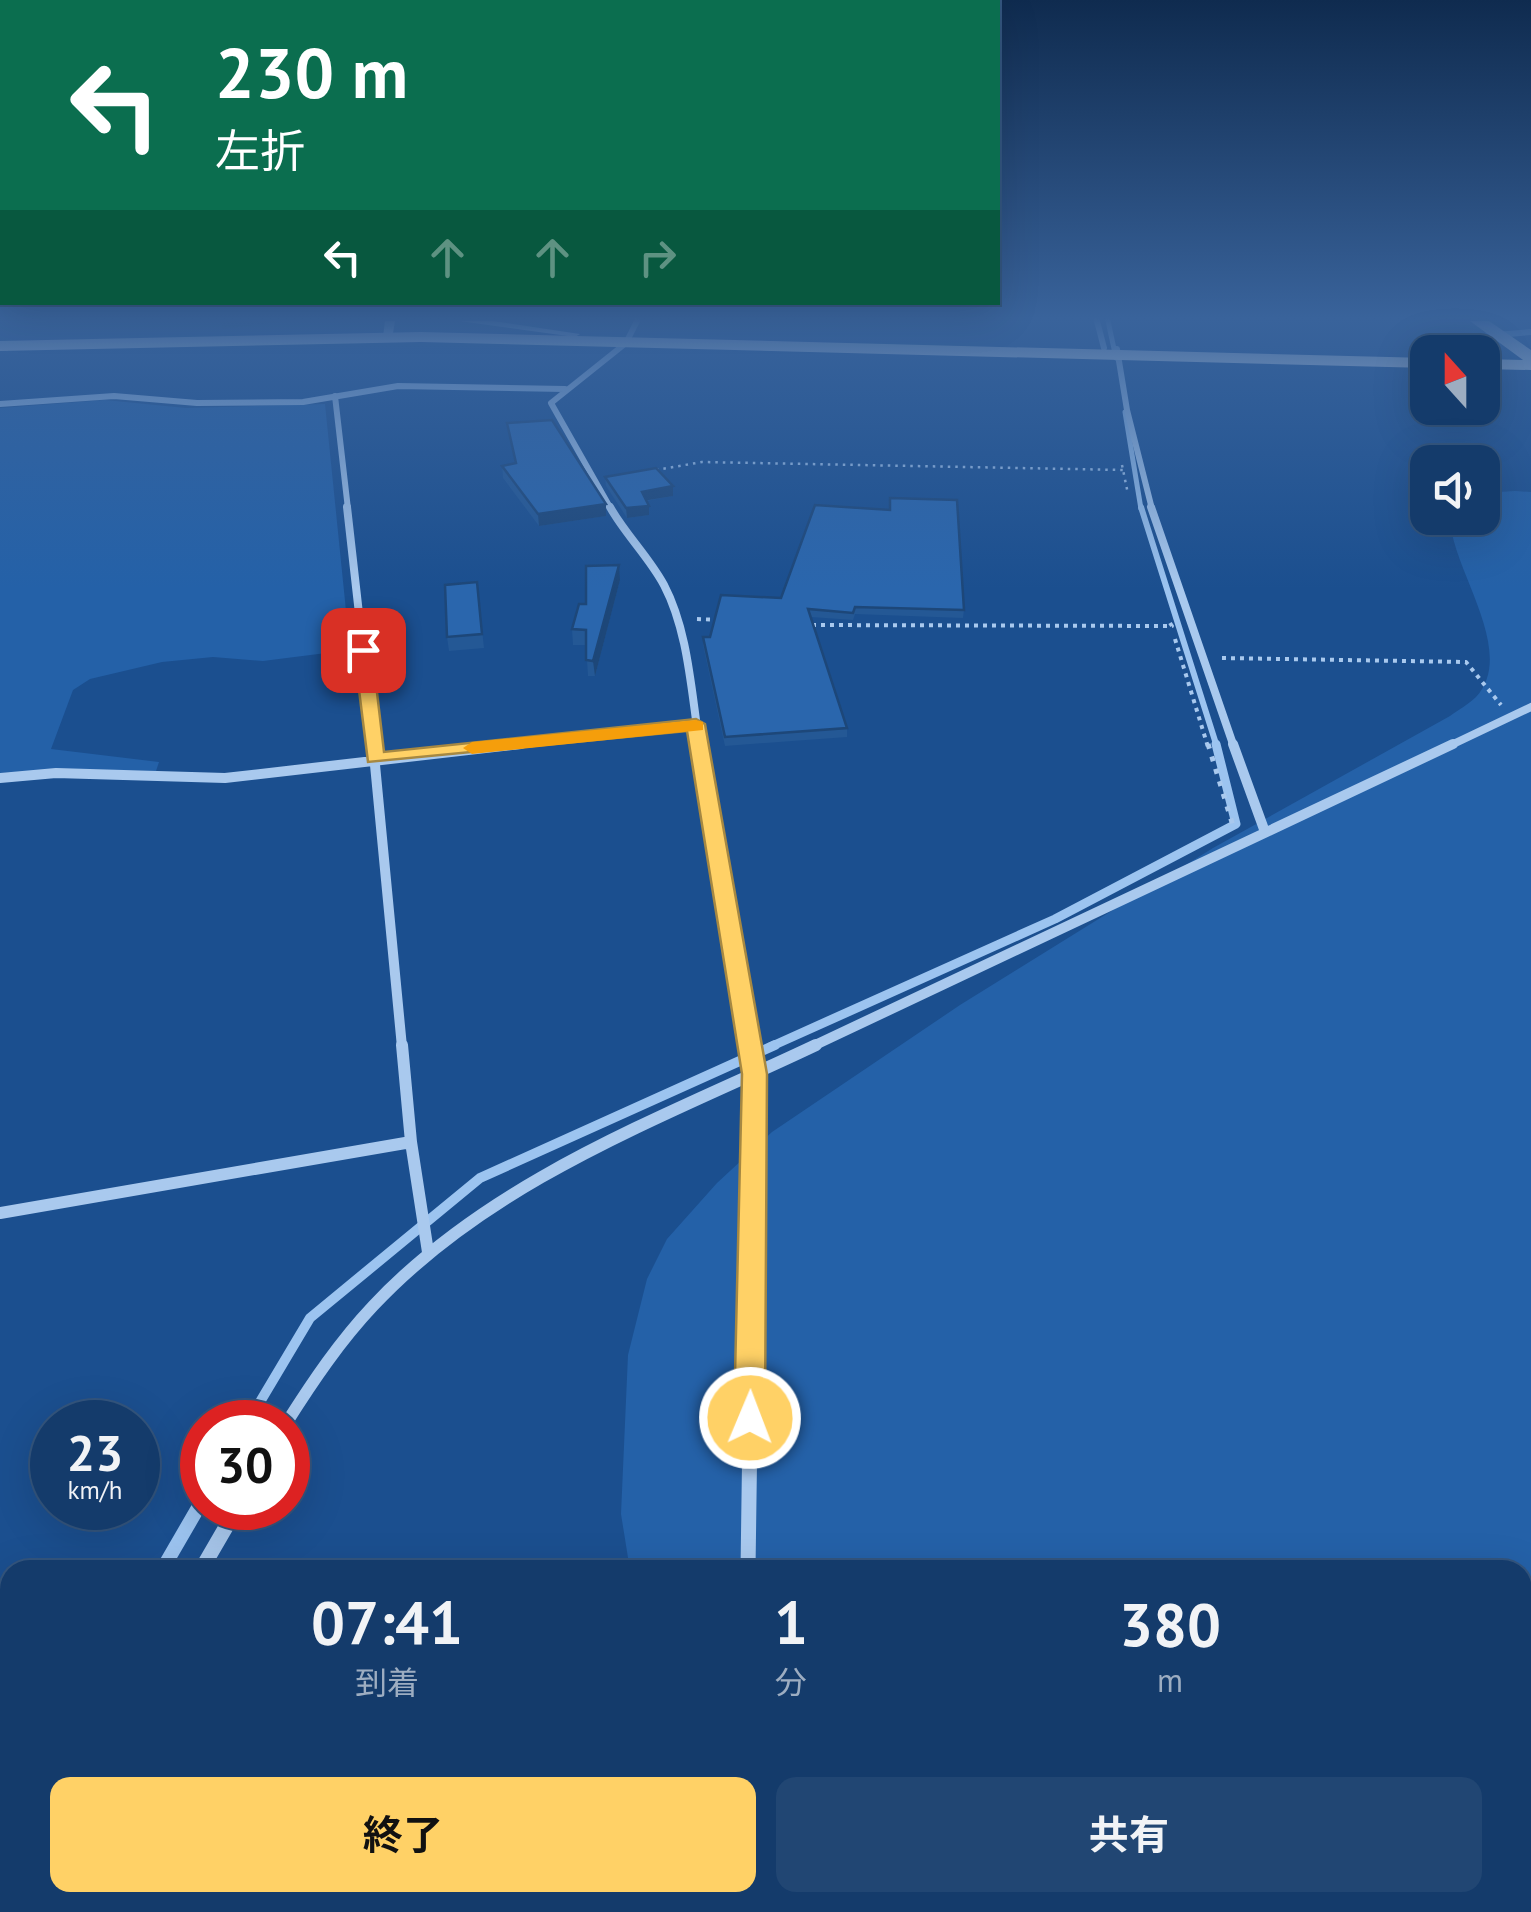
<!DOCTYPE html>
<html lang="ja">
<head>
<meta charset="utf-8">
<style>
	body { margin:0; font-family:"PT Sans","Noto Sans JP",sans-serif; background:#214673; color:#f1f3f6; height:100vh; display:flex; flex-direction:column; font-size:38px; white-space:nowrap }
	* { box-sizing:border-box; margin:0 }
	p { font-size:32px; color:#9dadc1 }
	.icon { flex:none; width:55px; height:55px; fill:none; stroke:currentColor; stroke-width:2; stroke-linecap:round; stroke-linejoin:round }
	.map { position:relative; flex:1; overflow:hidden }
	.side { position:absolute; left:0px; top:1560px; width:1532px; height:352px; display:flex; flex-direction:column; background:#143b6b; border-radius:30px 30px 0 0; box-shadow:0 10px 40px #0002,0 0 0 2px #33557e }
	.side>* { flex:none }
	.guide { position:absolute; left:0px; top:0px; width:1000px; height:305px; box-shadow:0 10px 40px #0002,0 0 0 2px #33557e; background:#0b6e4f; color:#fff; overflow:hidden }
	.needle { width:65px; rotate:339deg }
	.controls { position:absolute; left:1410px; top:335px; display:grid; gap:20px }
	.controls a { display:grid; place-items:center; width:90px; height:90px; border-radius:20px; background:#143b6b; box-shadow:0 10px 40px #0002,0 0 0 2px #33557e; font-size:50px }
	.speed { position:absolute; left:30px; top:1400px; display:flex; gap:20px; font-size:50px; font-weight:700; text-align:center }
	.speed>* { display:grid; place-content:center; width:130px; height:130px; border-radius:50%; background:#143b6b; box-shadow:0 10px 40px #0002,0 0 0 2px #33557e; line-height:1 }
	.speed small { font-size:25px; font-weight:400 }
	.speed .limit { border:15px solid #d22; background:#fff; color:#111 }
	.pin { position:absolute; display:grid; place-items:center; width:85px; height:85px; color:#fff; margin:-42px; border-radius:20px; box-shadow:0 5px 15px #0006 }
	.me { position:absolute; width:110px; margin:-55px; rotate:1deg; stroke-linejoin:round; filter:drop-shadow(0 0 8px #0008) }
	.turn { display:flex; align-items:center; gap:35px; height:210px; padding:0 50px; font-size:45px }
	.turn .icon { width:130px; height:130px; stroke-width:2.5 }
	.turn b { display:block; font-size:70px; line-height:85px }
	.lanes { display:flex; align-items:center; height:95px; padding:0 50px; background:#0003; justify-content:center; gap:50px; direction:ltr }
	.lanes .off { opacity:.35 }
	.eta { display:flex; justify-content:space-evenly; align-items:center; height:170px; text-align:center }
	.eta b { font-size:60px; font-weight:700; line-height:70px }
	.cta { display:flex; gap:20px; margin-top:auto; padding:20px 50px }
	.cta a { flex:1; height:115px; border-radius:20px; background:#ffd166; color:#111; font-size:40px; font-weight:700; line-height:115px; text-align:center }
	.cta a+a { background:#214673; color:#f1f3f6 }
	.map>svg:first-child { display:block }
	.green { fill:#2461a8 }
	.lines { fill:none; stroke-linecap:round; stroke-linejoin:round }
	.stream-far4 { stroke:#9cc4f0; stroke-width:5 }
	.stream-far3 { stroke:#9cc4f0; stroke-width:6 }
	.stream-far2 { stroke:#9cc4f0; stroke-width:9 }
	.stream-far1 { stroke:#9cc4f0; stroke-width:10 }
	.stream { stroke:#9cc4f0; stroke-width:14 }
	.path-far2 { stroke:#a9c9ee; stroke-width:2.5; stroke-dasharray:2.5 5; stroke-linecap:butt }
	.path-far1 { stroke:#a9c9ee; stroke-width:4; stroke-dasharray:4 5; stroke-linecap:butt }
	.path { stroke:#a9c9ee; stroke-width:5; stroke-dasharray:5 8; stroke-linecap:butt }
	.street-far4 { stroke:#a9c9ee; stroke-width:6 }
	.street-far3 { stroke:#a9c9ee; stroke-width:8 }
	.street-far2 { stroke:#a9c9ee; stroke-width:10 }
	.street-far1 { stroke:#a9c9ee; stroke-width:12 }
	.street { stroke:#a9c9ee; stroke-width:15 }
	.secondary { fill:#d6e6fa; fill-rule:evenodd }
	.highway { fill:#fff; fill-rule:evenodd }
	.wall { fill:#245895 }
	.shaded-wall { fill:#1d4779 }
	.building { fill:#2a66ad; stroke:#1d4779; stroke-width:2.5 }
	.route { fill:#ffd166; stroke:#a68842; stroke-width:2.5 }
	.slow { fill:#f59e0b }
</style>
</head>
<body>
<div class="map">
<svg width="1531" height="1912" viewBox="0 0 1531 1912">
	<rect width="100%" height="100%" fill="#1b4f8f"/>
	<path class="green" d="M105 400 186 408 325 404 350 650 263 661 213 657 162 662 90 679 73 690 51 749 159 762 156 771 64 769 0 773V408Z
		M1515 491 1531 492V1616L1523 1609 1522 1570H630L621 1514 628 1355 647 1279 667 1239 717 1183 772 1132 960 1005 1213 848 1450 716C1458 710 1469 704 1476 697 1518 651 1451 569 1450 518H1482L1483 493Z
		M1276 1902 1278 1912H682L680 1903Z"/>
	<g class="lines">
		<path class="stream-far4" d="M1108 321 1116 358
			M1125 412 1141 509"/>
		<path class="stream-far3" d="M1141 507 1217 747"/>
		<path class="stream-far2" d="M770 1047 1055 919 1236 824 1216 744"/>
		<path class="stream-far1" d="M248 1422 310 1318 480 1178 775 1045"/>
		<path class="stream" d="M162 1570 202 1501
			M0 1845 10 1828"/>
		<path class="path-far2" d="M1122 465 1128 494
			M656 470 702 462 1124 470"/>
		<path class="path-far1" d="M697 619 721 620
			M812 625 1172 626 1170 623
			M1175 639 1208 747
			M1222 658 1466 662 1501 705"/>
		<path class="path" d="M1208 744 1234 829"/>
		<path class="street-far4" d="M1097 321 1104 348
			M1496 335 1531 332
			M1117 349 1127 410 1152 509
			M335 396 348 509
			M0 404 114 396 197 403 303 402 398 386 565 389
			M611 509 551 403 626 343 637 321"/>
		<path class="street-far3" d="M347 507 374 747
			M610 507C625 534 649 557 664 585 689 633 691 693 700 747
			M1151 507 1234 747
			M499 747 696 724
			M1447 747 1531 707"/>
		<path class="street-far2" d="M373 744 402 1047
			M700 744 749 1047
			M1233 744 1265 832
			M0 778 56 773 225 778 521 744
			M811 1047 1453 744"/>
		<path class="street-far1" d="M402 1045 411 1142 428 1252
			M749 1045 754 1075 750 1429
			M0 1213 411 1142
			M287 1422C313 1381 340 1341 373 1306 492 1179 662 1118 816 1045"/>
		<path class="street" d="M201 1570 237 1508
			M748 1570 750 1427
			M743 1902V1912
			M1 1912 10 1897"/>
		<path class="secondary" d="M385 321H395L392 339 383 337Z
			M459 321H493L580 334 575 337Z"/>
		<path class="highway" d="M1470 321H1489L1531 350V370L1482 369V359L1523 360Z
			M421 332 1428 358V368L421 342 0 351V341Z"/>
	</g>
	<path class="wall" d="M507 423 606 504V516L539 526 503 478 502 466 515 464Z
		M605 477 673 486V496L646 501 649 506V515L627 518 606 486Z
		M620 580 595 676H588L586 645H573L572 629 586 604Z
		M477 582 484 648 449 651 447 637Z
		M721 595 964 610 963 618 855 614 853 620 811 617 847 728V737L725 746 703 645V637H710Z"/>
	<path class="shaded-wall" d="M231 321H277V322L223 329 221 322Z
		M673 486V496L642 501V492Z
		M606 504V516L539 526 538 514Z
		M649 506V515L627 518 626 508Z
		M619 565 620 580 595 676 593 661Z"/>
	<path class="building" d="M552 420 606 504 538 514 502 466 516 463 507 423Z
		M656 468 673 486 642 492 649 506 626 508 605 477Z
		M890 498 957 500 964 610 855 607 853 613 808 609 847 728 725 737 703 637H710L721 595 781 598 815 505 890 510Z
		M619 565 593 661 586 660V630L572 629 579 604H586V566Z
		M477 582 482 634 447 637 445 585Z"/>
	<linearGradient id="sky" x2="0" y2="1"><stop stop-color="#0f2b4f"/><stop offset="0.54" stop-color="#39639b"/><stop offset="1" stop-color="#39639b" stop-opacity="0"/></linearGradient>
	<rect width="1531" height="589" fill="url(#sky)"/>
	<path class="route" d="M363 644 372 650 384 752 696 719 705 724 767 1074 765 1418 761 1427 750 1431 739 1427 734 1418 742 1074 687 731 368 762 354 650Z"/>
	<path class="slow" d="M696 720 703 722V730L472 754 463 748 472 742Z"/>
</svg>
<div class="controls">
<a><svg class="needle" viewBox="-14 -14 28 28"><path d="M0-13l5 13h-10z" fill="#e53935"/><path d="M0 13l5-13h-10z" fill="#9dadc1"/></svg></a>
<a><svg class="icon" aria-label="sound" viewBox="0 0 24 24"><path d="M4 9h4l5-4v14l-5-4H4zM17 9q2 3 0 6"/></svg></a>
</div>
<div class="speed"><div>23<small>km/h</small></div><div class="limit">30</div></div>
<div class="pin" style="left:363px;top:650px;background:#d93025"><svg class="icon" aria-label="arrive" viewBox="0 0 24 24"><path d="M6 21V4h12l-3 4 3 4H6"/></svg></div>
<svg class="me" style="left:750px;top:1418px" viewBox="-20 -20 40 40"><circle r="17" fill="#ffd166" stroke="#fff" stroke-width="3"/><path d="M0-11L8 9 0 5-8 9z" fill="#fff"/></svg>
<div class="guide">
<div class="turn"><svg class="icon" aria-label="left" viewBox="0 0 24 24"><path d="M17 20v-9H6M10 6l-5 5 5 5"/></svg><div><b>230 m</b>左折</div></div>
<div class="lanes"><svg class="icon" aria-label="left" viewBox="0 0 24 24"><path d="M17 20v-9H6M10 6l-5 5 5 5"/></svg><svg class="icon off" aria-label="ahead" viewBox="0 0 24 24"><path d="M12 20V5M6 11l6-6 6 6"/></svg><svg class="icon off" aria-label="ahead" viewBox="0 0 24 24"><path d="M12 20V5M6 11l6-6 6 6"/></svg><svg class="icon off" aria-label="right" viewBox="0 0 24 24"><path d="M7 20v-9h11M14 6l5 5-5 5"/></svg></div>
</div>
<section class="side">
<div class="eta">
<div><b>07:41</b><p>到着</p></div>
<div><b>1</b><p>分</p></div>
<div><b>380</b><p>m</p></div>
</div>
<div class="cta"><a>終了</a><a>共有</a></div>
</section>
</div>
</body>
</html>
